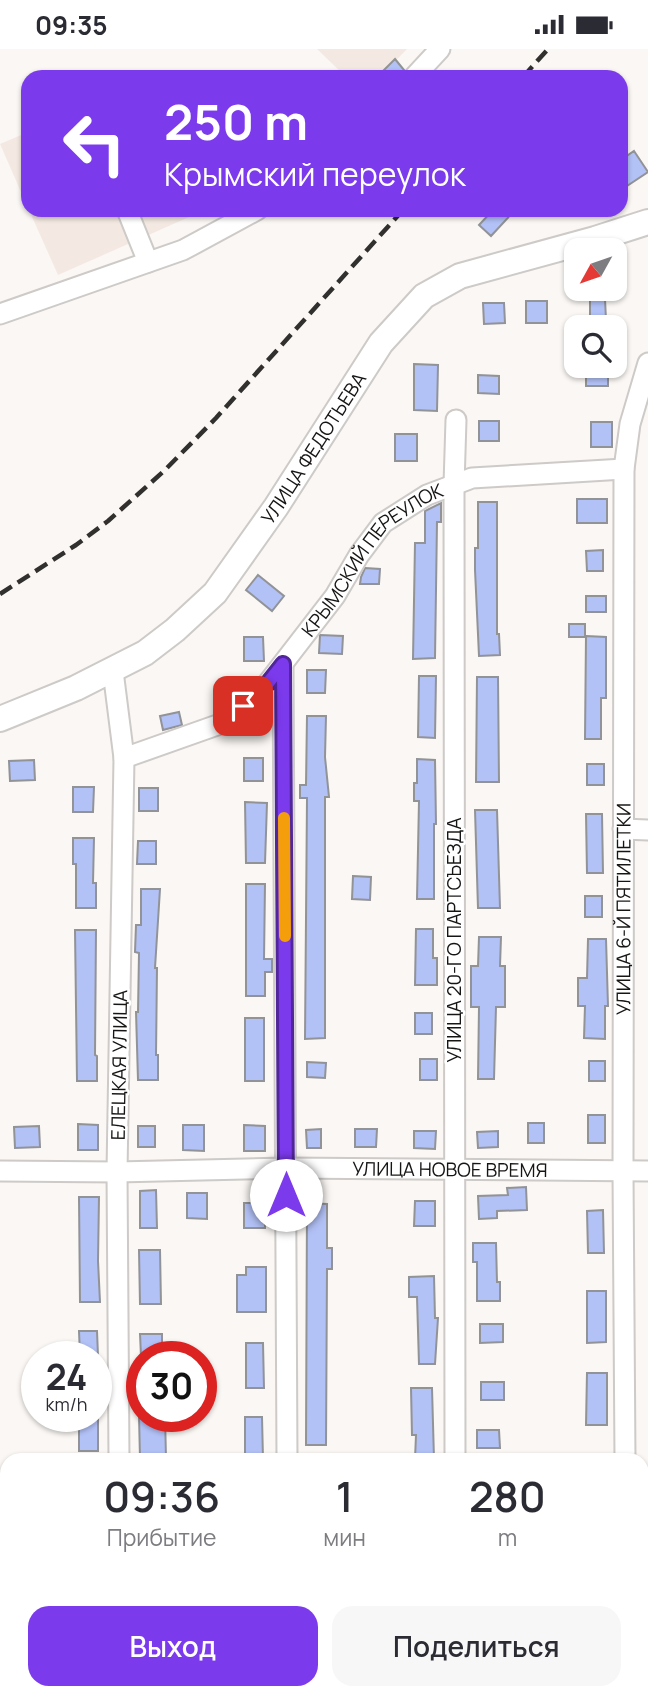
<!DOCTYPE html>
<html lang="ru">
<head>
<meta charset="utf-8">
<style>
	body { margin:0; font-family:Manrope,sans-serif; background:#f7f7f7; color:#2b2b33; height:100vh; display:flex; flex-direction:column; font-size:26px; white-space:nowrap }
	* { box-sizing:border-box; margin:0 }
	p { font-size:23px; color:#7c7c81 }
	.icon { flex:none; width:38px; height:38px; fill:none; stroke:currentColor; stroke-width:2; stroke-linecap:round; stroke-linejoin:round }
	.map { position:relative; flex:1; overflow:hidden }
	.panel { position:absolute; left:0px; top:1404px; width:649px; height:247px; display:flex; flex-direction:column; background:#fff; border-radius:21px 21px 0 0; box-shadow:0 2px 5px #0004 }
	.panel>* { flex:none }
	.hud { position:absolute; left:21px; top:21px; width:607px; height:147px; border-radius:21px; box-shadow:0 2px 5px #0004; background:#7c3aed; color:#fff; overflow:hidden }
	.needle { width:46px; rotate:230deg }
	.tools { position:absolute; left:564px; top:189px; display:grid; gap:14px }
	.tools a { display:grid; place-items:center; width:63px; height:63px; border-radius:14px; background:#fff; box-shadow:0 2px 5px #0004; font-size:35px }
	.speed { position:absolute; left:21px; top:1292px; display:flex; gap:14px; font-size:35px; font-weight:700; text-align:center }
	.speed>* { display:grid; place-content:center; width:91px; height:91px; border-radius:50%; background:#fff; box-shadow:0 2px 5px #0004; line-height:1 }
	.speed small { font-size:18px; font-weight:400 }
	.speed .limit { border:10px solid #d22; background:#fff; color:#111 }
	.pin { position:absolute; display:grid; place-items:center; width:60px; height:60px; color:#fff; margin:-30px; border-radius:14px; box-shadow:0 4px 10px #0006 }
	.me { position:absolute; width:77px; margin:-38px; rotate:0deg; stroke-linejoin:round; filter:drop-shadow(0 0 5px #0008) }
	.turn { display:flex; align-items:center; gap:24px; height:147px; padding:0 28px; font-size:32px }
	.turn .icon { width:91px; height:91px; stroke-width:2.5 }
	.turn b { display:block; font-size:49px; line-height:60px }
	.eta { display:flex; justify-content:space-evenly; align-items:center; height:119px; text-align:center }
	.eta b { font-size:42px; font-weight:600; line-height:49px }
	.primary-button { display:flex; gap:14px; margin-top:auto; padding:14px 28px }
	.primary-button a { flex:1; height:80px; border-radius:21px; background:#7c3aed; color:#fff; font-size:28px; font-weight:600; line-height:80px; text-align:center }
	.primary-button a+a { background:#f7f7f7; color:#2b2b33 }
	.status { display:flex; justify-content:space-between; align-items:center; height:49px; padding:0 35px; background:#fff; direction:ltr }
	.status svg { height:19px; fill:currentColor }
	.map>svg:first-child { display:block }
	.built { fill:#f4e9e2 }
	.building { fill:#b2c1f6; stroke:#929396; stroke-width:2 }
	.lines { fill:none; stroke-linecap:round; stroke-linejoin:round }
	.minor-casing { stroke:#cdcac8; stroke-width:23 }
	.major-casing { stroke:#cdcac8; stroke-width:28 }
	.minor { stroke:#fff; stroke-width:19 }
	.major { stroke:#fff; stroke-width:24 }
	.rail { stroke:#31302e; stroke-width:4.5; stroke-dasharray:14 7; stroke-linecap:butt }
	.route-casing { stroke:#51269a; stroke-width:18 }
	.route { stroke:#7c3aed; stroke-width:12 }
	.slow { stroke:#f59e0b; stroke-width:12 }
	.labels { text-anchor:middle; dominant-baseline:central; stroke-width:5; stroke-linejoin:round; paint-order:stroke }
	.street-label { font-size:19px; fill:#161514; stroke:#fff }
</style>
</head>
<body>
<div class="status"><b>09:35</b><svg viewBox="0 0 49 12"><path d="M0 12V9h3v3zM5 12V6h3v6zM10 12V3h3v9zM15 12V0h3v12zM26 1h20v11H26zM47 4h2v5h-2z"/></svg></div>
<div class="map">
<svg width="648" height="1649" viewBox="0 0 648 1649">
	<rect width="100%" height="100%" fill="#faf7f4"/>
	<path class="built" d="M317 0H407L380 28H346Z
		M28 83V159L0 95Z
		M29 161H205L58 226Z"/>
	<path class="building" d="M395 10 404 21 397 28H377Z
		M634 102 648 123 621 141V111Z
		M493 161H515L491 187 479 176Z
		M590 250H605L606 271H590Z
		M526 252H547V274H526Z
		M483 254H504L505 274 484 275Z
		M414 315 438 316 437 362 414 361Z
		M586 317H608V337H586Z
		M478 326 499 327V345L478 344Z
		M479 372H499V392H479Z
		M591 373H612V398H591Z
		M395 385H417V412H395Z
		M577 450H607V474H577Z
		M478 453H497V585H499L500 606 479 607 475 521V499H478Z
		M441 454V473H437L435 609 413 610 415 494H425V462Z
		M603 501V522H587L586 502Z
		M365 519 380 520 379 535H360L361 528Z
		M258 526 284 547 272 562 246 541Z
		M586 547H606V563H586Z
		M569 575H585V588H569Z
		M320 586 343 587 342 605 319 604Z
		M586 587 606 588V649H601V690H585Z
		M244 588H263L264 612H244Z
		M307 621H326L325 644H307Z
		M419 627H436L435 689 418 688Z
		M477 628H498L499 733H476Z
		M179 663 182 676 163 681 160 667Z
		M307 667H326L325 708 329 748H325V989L305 990 307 749H300V736H306Z
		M244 709H263V732H244Z
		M417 710 435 711 436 775H434V850H417L419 752H414V734H417Z
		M34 711 35 731 10 732 9 712Z
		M587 715H604V736H587Z
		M73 738H94L93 763H73Z
		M139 739H158V762H139Z
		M245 753 267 754 265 814H246Z
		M475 761H497L500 859H478Z
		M586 765H602L603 824H587Z
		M73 789H94L93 834H96V859H76V815H73Z
		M138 792H156V815H137Z
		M353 827 371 828 370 851 352 850Z
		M246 835H265L264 910H272V923H265V947H246Z
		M141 840H160L155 919H157L156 1006H158V1031H138L136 963H138L139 904 135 903 136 876H141Z
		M585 847H602V868H585Z
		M416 880H433V909H437V936H415Z
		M75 881H96L95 1006 97 1007V1032H77Z
		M479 888H501L500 917H505V958H496L494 1030H478L479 958H471V917H478Z
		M588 890H606L608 957H605V990L584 989 585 957H578V929H587Z
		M415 964H432V985H415Z
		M245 969H264V1032H245Z
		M420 1010H437V1031H420Z
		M589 1012H605V1032H589Z
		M307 1013 326 1014 325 1029 307 1028Z
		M588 1066H605V1094H588Z
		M528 1074H544V1094H528Z
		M78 1075 98 1076V1101H78Z
		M183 1076H204V1102L183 1101Z
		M244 1076 265 1077V1102H244Z
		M39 1077 40 1098 15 1099 14 1078Z
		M138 1077H155V1098H138Z
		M321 1080V1099H307L306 1081Z
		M355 1080H377L376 1098H355Z
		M414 1082H436L435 1100 414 1099Z
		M498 1082V1098L478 1099 477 1083Z
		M526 1138 527 1161 497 1162V1169L479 1170 478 1147 508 1146 507 1139Z
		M156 1141 157 1179H140V1142Z
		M187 1144H207V1170L187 1169Z
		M79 1148H99L98 1212 100 1253H80Z
		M415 1152H435V1177H414Z
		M244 1154H265V1179H244Z
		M307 1154 327 1155V1199H332V1220H327L326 1396H306Z
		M603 1161 604 1204H588L587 1162Z
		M473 1194H496L497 1233H500V1252H477V1213H473Z
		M139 1201H160L161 1255H140Z
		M246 1218H266V1263H237V1226H246Z
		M434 1227 435 1269H438L435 1315H419L417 1248H409V1228Z
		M587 1242H606V1293L587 1294Z
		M480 1275H503V1293L480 1294Z
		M79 1282H97L98 1307H80Z
		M140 1285H162V1307H141Z
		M246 1294H263L264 1339H246Z
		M587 1324H607V1376H586Z
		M481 1333H504V1351H481Z
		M411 1339H432L434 1410H415L416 1386H412Z
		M79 1367H98V1402H79Z
		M139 1367H165L166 1409H140Z
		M245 1368H262L263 1410H245Z
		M477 1381H499L500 1399H477Z"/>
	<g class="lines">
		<g class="minor-casing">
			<g id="minor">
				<path d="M414 28 440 0"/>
				<path d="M127 161 148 213"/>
				<path d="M0 265 183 201 257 161"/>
				<path d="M283 615 287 1410"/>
				<path d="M113 622 124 709 117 1123 119 1410"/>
				<path id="s1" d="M124 709 223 674 264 639 335 547 359 506 383 474 427 446 472 429 624 420"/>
				<path d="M623 780 648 781"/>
				<path id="s2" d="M0 1122 117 1123 286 1119 648 1122"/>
				<path d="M455 1410 454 436 456 371"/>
				<path id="s3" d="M625 1410 623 1123 624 420 630 375 648 314"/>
				<path d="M0 1501H7"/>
				<path d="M642 1504H648"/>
				<path d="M626 1643V1649"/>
				<path d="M115 1649V1643"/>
			</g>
		</g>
		<g class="major-casing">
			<g id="major">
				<path id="s4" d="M0 670 76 639 145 604 175 581 215 544 276 458 381 294 424 247 460 227 595 190 648 173"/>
			</g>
		</g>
		<use href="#minor" class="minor"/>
		<use href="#major" class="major"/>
		<path class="rail" d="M523 28 548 0
			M0 545 76 496 108 472 164 422 216 369 403 161"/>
	</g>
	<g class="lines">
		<g class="route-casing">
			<path id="route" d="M243 657 264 639 283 615 286 1146"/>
		</g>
		<use href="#route" class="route"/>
		<path class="slow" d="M284 769 285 887"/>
	</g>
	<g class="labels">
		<g class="street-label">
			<text stroke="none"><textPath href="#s4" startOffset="427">УЛИЦА ФЕДОТЬЕВА</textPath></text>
			<text stroke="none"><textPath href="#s1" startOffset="329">КРЫМСКИЙ ПЕРЕУЛОК</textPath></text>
			<text stroke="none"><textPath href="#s3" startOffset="550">УЛИЦА 6-Й ПЯТИЛЕТКИ</textPath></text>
			<text transform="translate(454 891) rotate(-90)">УЛИЦА 20-ГО ПАРТСЪЕЗДА</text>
			<text transform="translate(119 1016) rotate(-89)">ЕЛЕЦКАЯ УЛИЦА</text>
			<text stroke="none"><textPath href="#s2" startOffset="450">УЛИЦА НОВОЕ ВРЕМЯ</textPath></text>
		</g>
	</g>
</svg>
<div class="tools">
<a><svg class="needle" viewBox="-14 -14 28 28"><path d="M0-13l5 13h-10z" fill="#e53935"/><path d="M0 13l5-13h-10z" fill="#7c7c81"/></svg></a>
<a><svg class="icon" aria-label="search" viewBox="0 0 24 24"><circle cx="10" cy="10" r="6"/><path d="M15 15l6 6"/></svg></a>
</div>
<div class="speed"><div>24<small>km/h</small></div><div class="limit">30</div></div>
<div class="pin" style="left:243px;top:657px;background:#d93025"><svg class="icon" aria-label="arrive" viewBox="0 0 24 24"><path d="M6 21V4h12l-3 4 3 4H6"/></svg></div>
<svg class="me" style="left:286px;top:1146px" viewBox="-20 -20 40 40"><circle r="19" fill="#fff"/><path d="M0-13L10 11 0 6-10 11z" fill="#7c3aed"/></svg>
<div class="hud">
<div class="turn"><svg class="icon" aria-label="left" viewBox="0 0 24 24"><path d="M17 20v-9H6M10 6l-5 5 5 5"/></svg><div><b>250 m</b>Крымский переулок</div></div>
</div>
<section class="panel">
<div class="eta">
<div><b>09:36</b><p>Прибытие</p></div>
<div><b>1</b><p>мин</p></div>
<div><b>280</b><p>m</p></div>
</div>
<div class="primary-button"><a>Выход</a><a>Поделиться</a></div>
</section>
</div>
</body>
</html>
